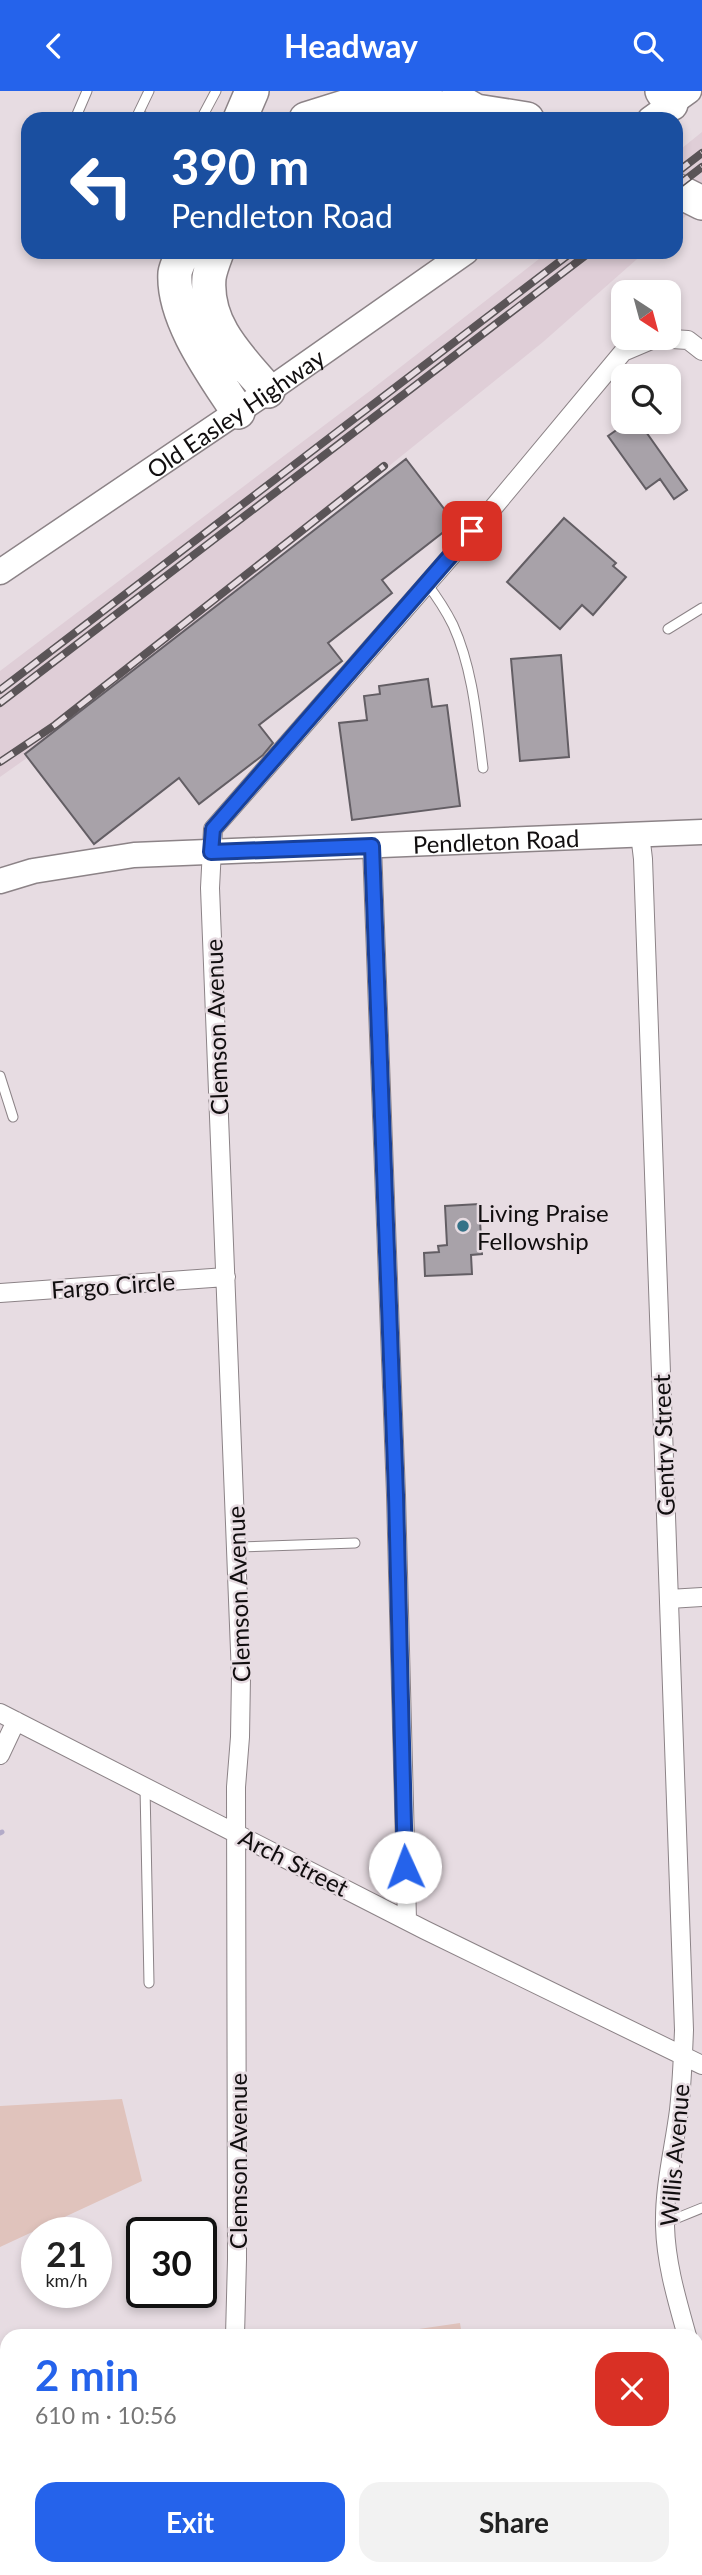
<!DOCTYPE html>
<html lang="en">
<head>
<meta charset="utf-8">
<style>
	body { margin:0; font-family:Lato,sans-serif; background:#f2f2f2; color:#222; height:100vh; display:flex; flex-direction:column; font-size:26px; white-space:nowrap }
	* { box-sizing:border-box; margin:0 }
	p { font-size:23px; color:#767676 }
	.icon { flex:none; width:38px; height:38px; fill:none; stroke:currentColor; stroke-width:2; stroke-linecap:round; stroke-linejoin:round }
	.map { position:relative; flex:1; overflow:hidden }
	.side { position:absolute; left:0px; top:2238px; width:704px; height:247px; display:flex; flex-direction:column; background:#fff; border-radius:21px 21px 0 0; box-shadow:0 4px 10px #0003 }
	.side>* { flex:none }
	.guide { position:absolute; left:21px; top:21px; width:662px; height:147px; border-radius:21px; box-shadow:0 4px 10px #0003; background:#1a4fa0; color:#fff; overflow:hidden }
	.needle { width:46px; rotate:144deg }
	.controls { position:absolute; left:611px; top:189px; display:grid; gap:14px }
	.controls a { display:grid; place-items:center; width:70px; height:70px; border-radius:14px; background:#fff; box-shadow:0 4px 10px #0003; font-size:35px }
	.speed { position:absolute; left:21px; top:2126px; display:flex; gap:14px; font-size:35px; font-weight:700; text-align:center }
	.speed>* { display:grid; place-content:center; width:91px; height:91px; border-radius:50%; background:#fff; box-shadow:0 4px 10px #0003; line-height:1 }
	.speed small { font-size:18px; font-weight:400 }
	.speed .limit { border:4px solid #111; border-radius:10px; background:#fff; color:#111 }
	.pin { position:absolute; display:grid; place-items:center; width:60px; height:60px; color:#fff; margin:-30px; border-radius:14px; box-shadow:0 4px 10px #0006 }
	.me { position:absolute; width:77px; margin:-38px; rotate:358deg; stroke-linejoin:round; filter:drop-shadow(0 0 5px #0008) }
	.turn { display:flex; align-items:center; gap:24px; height:147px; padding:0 35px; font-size:32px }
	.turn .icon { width:91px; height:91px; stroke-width:2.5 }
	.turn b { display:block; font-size:49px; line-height:60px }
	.round { display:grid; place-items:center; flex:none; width:74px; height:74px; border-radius:21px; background:#f2f2f2 }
	.headline { display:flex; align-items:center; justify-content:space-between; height:119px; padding:0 35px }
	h1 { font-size:42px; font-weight:700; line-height:52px; color:#2563eb }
	.action { display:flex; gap:14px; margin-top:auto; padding:14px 35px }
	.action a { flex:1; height:80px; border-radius:21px; background:#2563eb; color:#fff; font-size:28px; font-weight:700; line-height:80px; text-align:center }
	.action a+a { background:#f2f2f2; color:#222 }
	header { display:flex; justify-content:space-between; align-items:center; height:91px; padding:0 35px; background:#2563eb; color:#fff; font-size:32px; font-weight:700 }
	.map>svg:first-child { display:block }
	.built { fill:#dfced7 }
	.green { fill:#e0c3bc }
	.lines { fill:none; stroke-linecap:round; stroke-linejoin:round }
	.stream { stroke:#b3abc8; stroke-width:5 }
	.building { fill:#a8a2a9; stroke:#635e64; stroke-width:2 }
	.lane-casing { stroke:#8c8387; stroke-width:11 }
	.street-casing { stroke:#8c8387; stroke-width:20 }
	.secondary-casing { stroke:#8c8387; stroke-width:27 }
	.highway-casing { stroke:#8c8387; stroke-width:36 }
	.lane { stroke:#fff; stroke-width:9 }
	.street { stroke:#fff; stroke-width:18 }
	.secondary { stroke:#fff; stroke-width:24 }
	.highway { stroke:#fff; stroke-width:33 }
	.rail-casing { stroke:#5a5457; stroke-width:8 }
	.rail { stroke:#e7dce2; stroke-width:5; stroke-dasharray:16; stroke-linecap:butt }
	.route-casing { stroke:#184099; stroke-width:18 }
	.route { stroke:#2563eb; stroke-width:12 }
	.poi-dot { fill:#347288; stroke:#e7dce2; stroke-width:2.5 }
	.labels { text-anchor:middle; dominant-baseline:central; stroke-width:5; stroke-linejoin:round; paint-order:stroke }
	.street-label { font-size:24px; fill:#110e0f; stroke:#e7dce2 }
	.poi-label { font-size:24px; fill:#110e0f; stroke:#e7dce2; text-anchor:start }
</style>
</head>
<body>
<header><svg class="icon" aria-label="back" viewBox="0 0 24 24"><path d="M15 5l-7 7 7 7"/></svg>Headway<svg class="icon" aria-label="search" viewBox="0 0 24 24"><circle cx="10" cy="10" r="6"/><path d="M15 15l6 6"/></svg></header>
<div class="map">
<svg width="702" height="2484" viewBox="0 0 702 2484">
	<rect width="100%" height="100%" fill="#e7dce2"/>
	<path class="built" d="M702 41V110L676 134V62Z
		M548 161H645L543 251 24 669 0 686V580L371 299Z"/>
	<path class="green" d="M122 2008 142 2090 0 2156V2015Z
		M460 2232 462 2245H371Z
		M419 2478H537L541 2484H420Z"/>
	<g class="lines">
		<path class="stream" d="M0 1742 2 1741"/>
	</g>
	<path class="building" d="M628 331H639L687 399 674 408 660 388 646 398 608 345Z
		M406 368 455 432 382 489 392 502 328 552 342 570 259 634 273 652 263 664 199 713 179 687 94 753 25 663Z
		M564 427 616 472 613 475 626 486 593 524 582 514 560 538 507 491Z
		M561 564 569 666 520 670 511 568Z
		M428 588 432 616 447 614 460 715 352 729 339 632 367 629 364 605 380 603 379 595Z
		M479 1113 482 1163 471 1164 472 1183 425 1185 424 1162 439 1161 438 1155 447 1154 445 1115Z"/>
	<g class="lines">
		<g class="lane-casing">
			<path id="lane" d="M75 28 87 0
				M149 28 138 23 149 0
				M201 28 216 0
				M427 493C437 506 446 520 453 534 473 578 477 630 483 677
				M668 538 702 517
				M0 985 13 1026
				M238 1456 355 1452
				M145 1697 149 1892
				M665 2132 702 2117"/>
		</g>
		<g class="street-casing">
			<path id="street" d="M640 743 643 768C656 1158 671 1549 684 1939 683 1965 682 1992 679 2019 674 2058 664 2096 665 2135 666 2173 677 2209 687 2245
				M372 755 396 1404 407 1829
				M0 1202 226 1186
				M669 1508 702 1506
				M0 1622 425 1839 702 1974
				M0 1664 16 1630
				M235 2245 237 2168 236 1696 240 1646 241 1585 210 797 213 738 488 423 623 261 656 247 688 249 702 260
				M696 2276 702 2292
				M221 2484 222 2478"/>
		</g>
		<g class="secondary-casing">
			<g id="secondary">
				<path d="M650 28 689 0"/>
				<path id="s1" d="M0 481 268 300 466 161"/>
				<path id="s2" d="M0 790 33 780 134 764 702 741"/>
			</g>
		</g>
		<g class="highway-casing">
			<path id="highway" d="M662 0 671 13
				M457 9 476 20 527 28
				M240 28 252 0
				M306 28 357 12 403 13 476 20
				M676 99 702 112
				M183 161C181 167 176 175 175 182 172 228 214 284 238 321
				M217 161C214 169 210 179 209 187 205 235 240 267 268 300"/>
		</g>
		<use href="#lane" class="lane"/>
		<use href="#street" class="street"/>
		<use href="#secondary" class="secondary"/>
		<use href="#highway" class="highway"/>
		<g class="rail-casing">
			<path id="rail" d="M676 82 702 62
				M676 96 702 76
				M0 599 572 161
				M0 612 590 161
				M0 671 55 634 384 375"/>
		</g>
		<use href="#rail" class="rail"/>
	</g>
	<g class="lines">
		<g class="route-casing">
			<path id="route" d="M405 1776 396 1404 372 755 211 761 213 738 472 440"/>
		</g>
		<use href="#route" class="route"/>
	</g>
	<circle class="poi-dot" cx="463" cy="1135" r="7"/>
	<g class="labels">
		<g class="street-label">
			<text stroke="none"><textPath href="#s1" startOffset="284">Old Easley Highway</textPath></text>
			<text stroke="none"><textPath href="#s2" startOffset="499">Pendleton Road</textPath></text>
			<text transform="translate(216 936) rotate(-92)">Clemson Avenue</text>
			<text transform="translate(113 1194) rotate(-4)">Fargo Circle</text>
			<text transform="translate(663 1354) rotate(-92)">Gentry Street</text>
			<text transform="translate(238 1503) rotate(-92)">Clemson Avenue</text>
			<text transform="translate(294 1771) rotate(27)">Arch Street</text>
			<text transform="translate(674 2064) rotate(-85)">Willis Avenue</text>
			<text transform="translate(237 2070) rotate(-90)">Clemson Avenue</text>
		</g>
		<g class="poi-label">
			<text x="477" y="1121">Living Praise<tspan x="477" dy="28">Fellowship</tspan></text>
		</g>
	</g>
</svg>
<div class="controls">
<a><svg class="needle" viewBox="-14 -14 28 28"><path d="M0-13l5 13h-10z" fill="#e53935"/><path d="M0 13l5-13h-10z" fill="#767676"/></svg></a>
<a><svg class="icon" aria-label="search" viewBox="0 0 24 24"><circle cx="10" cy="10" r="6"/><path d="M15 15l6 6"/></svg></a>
</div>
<div class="speed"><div>21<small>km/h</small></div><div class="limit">30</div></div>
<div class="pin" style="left:472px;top:440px;background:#d93025"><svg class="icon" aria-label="arrive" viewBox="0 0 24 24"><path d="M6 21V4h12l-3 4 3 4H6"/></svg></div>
<svg class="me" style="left:405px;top:1776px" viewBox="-20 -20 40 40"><circle r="19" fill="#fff"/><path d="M0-13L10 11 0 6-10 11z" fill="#2563eb"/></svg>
<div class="guide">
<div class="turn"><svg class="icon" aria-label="left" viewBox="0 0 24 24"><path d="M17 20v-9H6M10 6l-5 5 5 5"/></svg><div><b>390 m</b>Pendleton Road</div></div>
</div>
<section class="side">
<div class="headline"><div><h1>2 min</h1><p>610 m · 10:56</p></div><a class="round" style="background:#d93025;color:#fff"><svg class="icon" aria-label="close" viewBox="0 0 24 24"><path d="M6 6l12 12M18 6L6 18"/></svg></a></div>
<div class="action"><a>Exit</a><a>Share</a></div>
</section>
</div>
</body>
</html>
